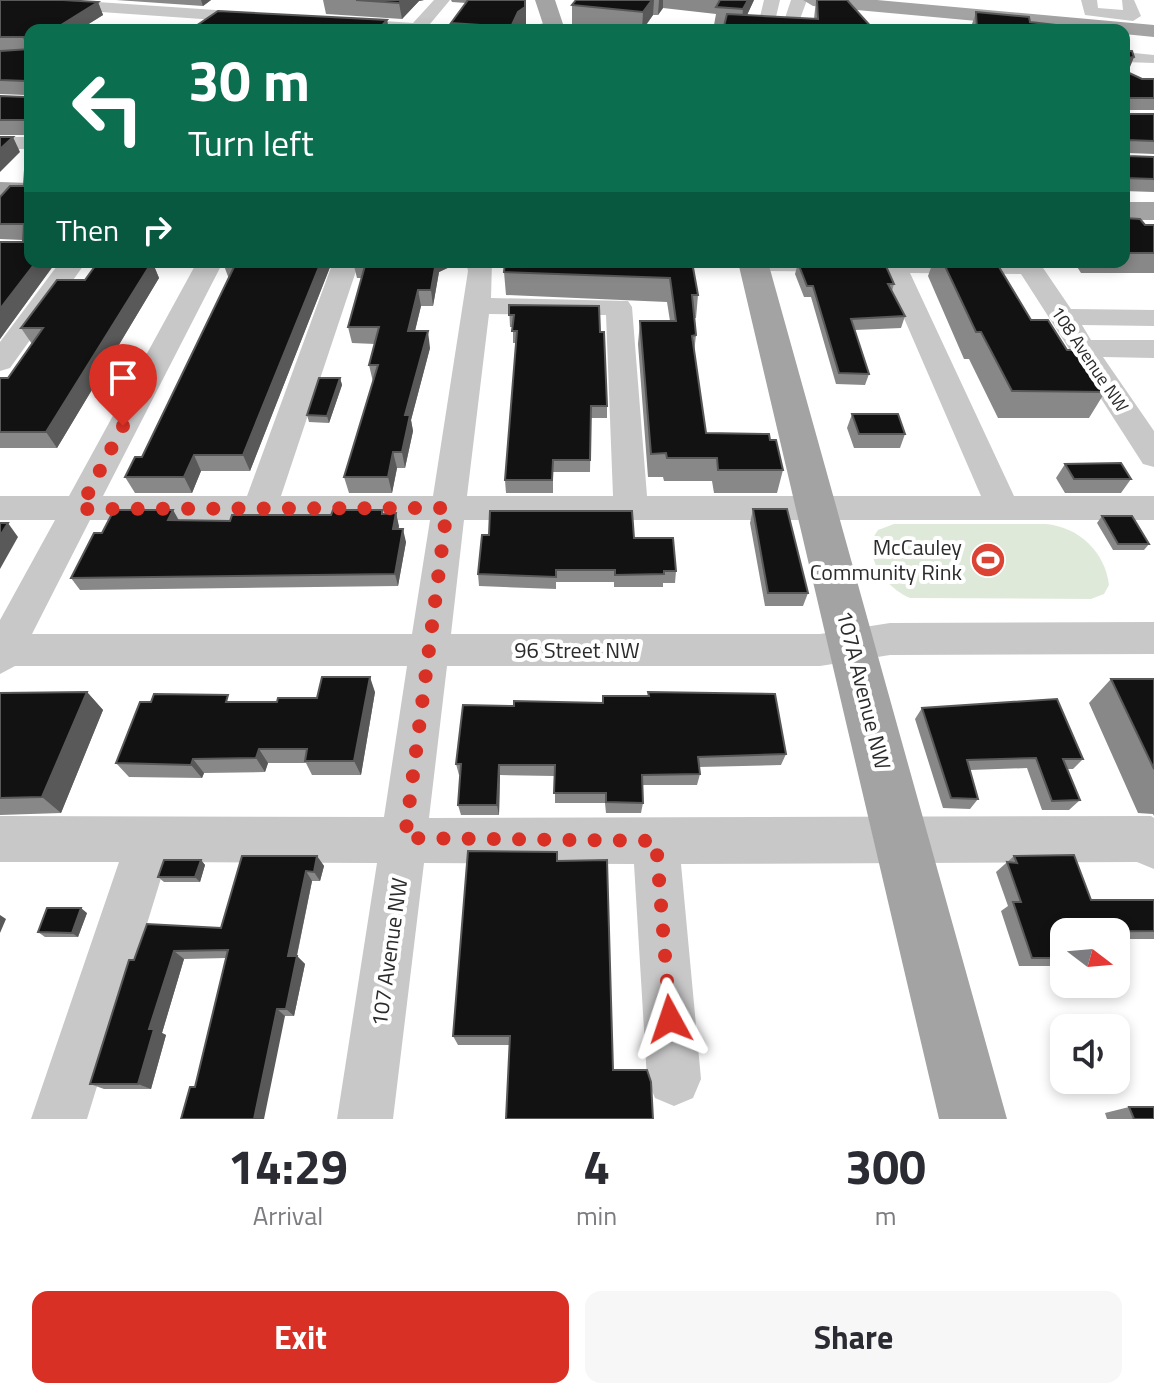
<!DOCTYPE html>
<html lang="en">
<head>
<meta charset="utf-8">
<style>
	body { margin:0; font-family:"Titillium Web",sans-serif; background:#f7f7f7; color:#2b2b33; height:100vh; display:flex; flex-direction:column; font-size:30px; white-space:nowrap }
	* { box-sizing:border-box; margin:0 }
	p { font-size:26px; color:#7c7c81 }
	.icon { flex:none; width:44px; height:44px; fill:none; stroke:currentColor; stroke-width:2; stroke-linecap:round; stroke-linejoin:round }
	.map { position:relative; height:1119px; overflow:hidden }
	.side { display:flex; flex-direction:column; background:#fff; flex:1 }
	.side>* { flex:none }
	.top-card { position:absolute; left:24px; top:24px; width:1106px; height:244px; border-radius:16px; box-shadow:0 4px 12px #0003; background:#0b6e4f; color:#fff; overflow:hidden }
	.needle { width:52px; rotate:106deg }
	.buttons { position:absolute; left:1050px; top:918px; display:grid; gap:16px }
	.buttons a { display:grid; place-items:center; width:80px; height:80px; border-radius:16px; background:#fff; box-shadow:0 4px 12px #0003; font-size:40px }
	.pin { position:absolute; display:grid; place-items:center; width:68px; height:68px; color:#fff; margin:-82px -34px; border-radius:50% 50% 50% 0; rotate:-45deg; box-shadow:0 0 8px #0007 }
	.pin .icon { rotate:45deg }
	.me { position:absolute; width:88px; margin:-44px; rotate:355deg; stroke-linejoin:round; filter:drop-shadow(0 0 6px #0008) }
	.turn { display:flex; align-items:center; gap:28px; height:168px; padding:0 32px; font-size:36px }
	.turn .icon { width:104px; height:104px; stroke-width:2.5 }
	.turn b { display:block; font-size:56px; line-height:68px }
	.then { display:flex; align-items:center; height:76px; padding:0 32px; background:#0003; gap:16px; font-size:30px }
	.eta { display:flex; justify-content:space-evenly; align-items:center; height:136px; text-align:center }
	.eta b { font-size:48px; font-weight:700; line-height:56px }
	.action { display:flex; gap:16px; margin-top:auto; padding:16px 32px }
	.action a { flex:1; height:92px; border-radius:16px; background:#d93025; color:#fff; font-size:32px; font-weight:700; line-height:92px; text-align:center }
	.action a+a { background:#f7f7f7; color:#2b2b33 }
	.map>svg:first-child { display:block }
	.green { fill:#dfe9d9 }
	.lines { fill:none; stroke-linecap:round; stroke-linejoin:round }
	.minor { fill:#c8c8c8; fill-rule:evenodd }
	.major { fill:#a3a3a3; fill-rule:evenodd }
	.wall { fill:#888 }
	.shaded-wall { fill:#595959 }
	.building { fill:#121212; stroke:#595959; stroke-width:2 }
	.route { stroke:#d93025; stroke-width:14; stroke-dasharray:0 25.2 }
	.labels { text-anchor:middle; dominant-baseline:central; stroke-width:8; stroke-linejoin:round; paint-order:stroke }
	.far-street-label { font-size:18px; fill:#2b2b2b; stroke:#fff }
	.poi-label { font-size:22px; fill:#2b2b2b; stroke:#fff; text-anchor:end }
	.street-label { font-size:22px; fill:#2b2b2b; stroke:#fff }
</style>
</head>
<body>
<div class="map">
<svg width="1154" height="1119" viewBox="0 0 1154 1119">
	<rect width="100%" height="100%" fill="#fff"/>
	<path class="green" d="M894 524H1046C1079 527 1105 552 1109 585L1104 594 1091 599 910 598C887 589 859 554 878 530Z"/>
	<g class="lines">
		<path class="minor" d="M0 0H68L260 13 268 18 260 23 0 5Z
			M434 0H450L425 30 339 28 331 23 339 18 413 23Z
			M764 0H780L775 21H784L791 0H807L796 30 760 29 758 25Z
			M1081 0H1097L1098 8 1123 10 1122 0H1134L1141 16 1133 21 1085 15Z
			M553 20 561 25 559 29 521 30Z
			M1124 52 1154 55V63L1124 62Z
			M0 137H30V149H0Z
			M60 262H86L10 368 0 371V342Z
			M197 262H223L103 496H247L333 262H359L281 496H433L468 271 466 262H492L491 298 628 301 632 307 647 496H981L884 272 754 271 745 268 742 262H1039L1071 309 1154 310V326L1082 325 1091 340H1154V358L1103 357 1154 431V467L1143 464 1021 274 910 273 1014 496H1154V520H464L451 634H820L890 623 1154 622V654L890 655 820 666H447L429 818 1151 816 1154 818V869L1137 862 681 864 701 1079 693 1098 674 1106 655 1098 647 1079 634 864 424 863 393 1119H337L377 863 166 862 87 1119H31L119 862H0V816L384 817 407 666H15L0 674V620L55 520H0V496H69ZM489 314 606 315 613 496H467ZM90 520H430L412 634H32Z"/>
		<path class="major" d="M535 0H555L565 30H545Z
			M803 0H877L1154 25V37L1124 34V30H1076L813 6Z
			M0 182 30 183V199L0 198Z
			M1124 202H1154V220H1124Z
			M738 262H768L1007 1119H939Z"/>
	</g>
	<path class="wall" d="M0 0 98 2 103 15 79 30H30V142L26 135H0V96L25 97V95L0 94V51L21 50H0Z
		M116 0H211L203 6Z
		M323 0H424L419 1 402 19 326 14Z
		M451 0H526V24L518 30H452L451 23 466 3 452 2Z
		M576 0H754L747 15 814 19 816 0H847L874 30 714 25 716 14 663 8 658 15H653L643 30 572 24V5Z
		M976 12 1030 22 1083 30H973L972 24Z
		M387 20 389 30H190Z
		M1124 51 1134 57 1129 69H1127V72L1142 79H1154V110H1128V114H1154V154L1128 153V156L1154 157V192L1124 191Z
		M24 186 56 262 0 339V242H23V240L0 239V197Z
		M1124 218 1145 225H1154V273H1081L1074 262H1124Z
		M98 262H157L154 266 159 278 57 448H0V378H8L32 344 21 328 85 280Z
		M332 262 250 471H201L192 493H135L125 477 142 457 229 279 223 263Z
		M353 262 456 264 439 272 433 306H421L415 331 430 348 411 420 413 431 405 468H397L392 493H349L344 477 373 382 369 365 375 344 352 343 348 327 362 278H357Z
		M692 262 698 295 696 318H694L696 335 694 353 706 433 770 440 783 470 777 493H714L712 481H664L663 477H648L638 344 640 321H670L667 302 506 295 504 272Z
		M933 262H996L1031 320 1067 350 1105 392 1089 418H998L969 359H964L928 276Z
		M798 263 894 284 892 291 905 316 901 328 855 330 869 374 865 385 836 384 811 297H804L795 274Z
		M509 305 600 332 607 406V418H591L590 472H553V493H506L505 480 516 343H513V327H510Z
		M340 378 342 385 329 423 309 422 307 415Z
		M852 414 905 434 900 448H854L847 428Z
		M1065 464 1131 479 1121 493H1065L1056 478Z
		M753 509 808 593 803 606H765L750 523Z
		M173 510 179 520 230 521 331 515 382 510 383 514 396 513 399 529 406 542 398 586 80 590 71 578 102 533Z
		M1102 516 1149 544 1144 550H1113L1097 523Z
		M634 538 676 571 675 583H663V587H614V582H556V589L479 586 478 574Z
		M1111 679H1154V816L1153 814 1138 813 1089 703Z
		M87 692 103 710 61 813 0 815V693Z
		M375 692 361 775H312L306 763H268L265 772 204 773 202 778 129 777 116 763 233 702H277Z
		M648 692 786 754 781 765 699 767 700 774 697 785H642L643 803 641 813H606L605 803H555V776L500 775 499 815H461L458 805 460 775H459L456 764 514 706 603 703 648 696Z
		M922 708 1083 759 1073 769H1067L1080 800 1069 810H1042L1027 768 970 770 978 799 970 809 943 808 915 719Z
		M317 856 324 866 320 881H312L297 956 305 964 294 1016H285L195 1087 226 958 184 959 162 1033 166 1035 151 1089H104L90 1084 134 960 221 928Z
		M1014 856 1091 900H1154V939H1116V932H1064V966H1019L1001 911 1008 906 996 872Z
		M201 860 205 865 200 882H164L158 877Z
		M557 861 613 1070 510 1045H458L453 1036Z
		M87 913 78 937H45L38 932Z
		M1129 1107 1154 1119H1107L1105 1113Z"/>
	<path class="shaded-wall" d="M201 0H211L203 6Z
		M402 0H424L419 1 402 19 399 3Z
		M525 0H526V24L518 30H511V27L518 12Z
		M652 0H654L653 15 642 30 643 12Z
		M659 0H663V8L658 15Z
		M748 0H754L741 28 743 9Z
		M98 2 103 15 79 30H53Z
		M387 20 389 30H378Z
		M1134 57 1129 69 1124 70 1127 58Z
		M13 137 20 152 0 172V149Z
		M36 262H56L0 339V309Z
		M140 262H157L154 266 159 278 57 448 46 432Z
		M321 262H332L250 471 243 455Z
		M436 262H455L456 264 439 272 433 306 431 290Z
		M418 290 421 306 411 347 408 331Z
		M428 331 430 348 411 420 413 431 405 468 402 452 405 415Z
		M340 378 342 385 329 423 327 416Z
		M393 452 397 468 392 493 388 477Z
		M194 455 201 471 192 493 184 477Z
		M173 510 180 523 168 520Z
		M396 513 399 526 396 542 393 529Z
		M8 523 18 537 0 569V536Z
		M403 529 406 542 398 586 395 574Z
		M370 677 375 692 361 775 354 761Z
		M87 692 103 710 61 813 42 797Z
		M259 749 268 763 265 772 256 758Z
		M193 759 204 773 202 778 191 765Z
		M499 765 500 775 499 815 497 805Z
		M317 856 324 866 320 881 314 872Z
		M201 860 205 865 200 882 195 877Z
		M306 871 312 881 295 964 288 956Z
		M81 908 87 913 78 937 72 933Z
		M0 915 6 919 0 933Z
		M174 951 184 959 162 1033 166 1035 151 1089 138 1084 149 1029Z
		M297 956 305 964 294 1016 286 1009Z
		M277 1009 285 1016 264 1119H254Z"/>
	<path class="building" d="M0 0H63L98 2 53 30H30V45L27 46 24 37H0Z
		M356 0H402L399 3Z
		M468 0H525V7L518 12 511 27 451 23Z
		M576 0H652L643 12 572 5Z
		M720 0H748L743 9 716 7Z
		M817 0H847L874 30H723L727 14 818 19Z
		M218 11 387 20 378 30 317 26 314 30H190Z
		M976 12 1029 17 1030 22 1082 28 1083 30H977Z
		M30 49V97L26 101H30V137L26 133 25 120H0V96L25 97 26 81 0 80V51Z
		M1124 51H1132L1134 57 1127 58V72L1142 79H1154V98H1128V114H1154V141L1128 140V156L1154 157V179L1124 178Z
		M0 137H13L0 149Z
		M30 165V262H36L0 309V242H23L24 224H0V197L10 186H24L25 170Z
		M1124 218 1140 219 1145 225H1154V253H1124Z
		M98 262H152L46 432H0V378H8L43 328H21L57 280H85Z
		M223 262H321L243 455H194L184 477H125L135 457H142L236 263Z
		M366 262H436L431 290H418L408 331H428L405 415H410L402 452H393L388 477H344L378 365H369L379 327H348Z
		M505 262H692L698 295H692L696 335 692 336 706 433 769 434 770 440H776L783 470H718L717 458H667L666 453 651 454 640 321H676L670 278 504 272Z
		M943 262H996L1031 320H1048L1067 350H1079L1105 392 1012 391 981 332H976Z
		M798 263 885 264 894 284H888L905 316 851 319 869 374 839 373 813 286H807Z
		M509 305 599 306 600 332H604L607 406H591L590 460H553L552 480H505L517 331H512L514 315H509Z
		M319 378H340L327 416 307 415Z
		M852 414H898L905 434H859Z
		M1121 463 1131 479H1074L1065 464Z
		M753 509H787L808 593H768Z
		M114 510H173L168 520 230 521 232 515H331L333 510H382V514L396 513 393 529H403L395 574 71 578 94 533H102Z
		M490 511H632L634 538H673L676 571H664V574L615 575V570H556V577L478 574 482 535H489Z
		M1102 516H1132L1149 544H1118Z
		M0 523H8L0 536Z
		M322 677H370L354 761H305L307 749H259L256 758 193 759 191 765 116 763 140 702H151L154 694 228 695 226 702H277L278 698H317Z
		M1111 679H1154V769Z
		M87 692 42 797 0 798V693Z
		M648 692 775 694 786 754 698 757 700 774 642 775 643 803 606 802V793H554L555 765H499L497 805H458L461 764H456L463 705 514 706V701L603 703V696H649Z
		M1057 699 1083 759H1063L1080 800 1052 801 1036 758 967 760 978 799 951 798 922 708Z
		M468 851 557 852V861L607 860 613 1070H647L651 1082 653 1119H506L510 1036H453Z
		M1074 855 1091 900H1154V931L1064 932V958H1032L1013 902H1021L1007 862 1017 863 1014 856Z
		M242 856H317L314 872 306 871 288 956H297L286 1009H277L254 1119H181L190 1087H195L228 950 174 951 149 1029H154L138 1084H90L129 960H134L147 924 221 928Z
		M164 860H201L195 877H158Z
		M47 908H81L72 933 38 932Z
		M1129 1107H1154V1119H1134Z"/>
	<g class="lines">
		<path class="route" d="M123 426 80 509 447 508 405 838 656 841 670 1019"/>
	</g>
	<defs>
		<g id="stadium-disc" transform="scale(1.8)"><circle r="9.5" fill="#db4435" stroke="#fff"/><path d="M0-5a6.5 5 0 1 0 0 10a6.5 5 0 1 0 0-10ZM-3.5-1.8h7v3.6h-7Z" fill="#fff"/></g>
	</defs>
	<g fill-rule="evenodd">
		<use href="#stadium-disc" x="988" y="560"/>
	</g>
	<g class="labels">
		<g class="far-street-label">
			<text transform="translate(1090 359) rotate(56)">108 Avenue NW</text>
		</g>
		<g class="poi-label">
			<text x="962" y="547">McCauley<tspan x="962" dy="25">Community Rink</tspan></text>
		</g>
		<g class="street-label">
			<text x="577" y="650">96 Street NW</text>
			<text transform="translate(864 690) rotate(76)">107A Avenue NW</text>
			<text transform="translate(389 952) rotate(-82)">107 Avenue NW</text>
		</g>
	</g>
</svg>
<div class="buttons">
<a><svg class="needle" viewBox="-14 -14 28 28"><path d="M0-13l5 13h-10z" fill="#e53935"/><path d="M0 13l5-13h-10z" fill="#7c7c81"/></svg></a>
<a><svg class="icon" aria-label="sound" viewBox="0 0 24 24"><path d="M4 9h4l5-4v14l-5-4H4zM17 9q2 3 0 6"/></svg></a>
</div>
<div class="pin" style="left:123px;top:426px;background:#d93025"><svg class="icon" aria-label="arrive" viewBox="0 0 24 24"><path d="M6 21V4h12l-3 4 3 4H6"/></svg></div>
<svg class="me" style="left:670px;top:1019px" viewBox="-20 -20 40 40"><path d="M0-17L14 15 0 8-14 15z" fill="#d93025" stroke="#fff" stroke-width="4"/></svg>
<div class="top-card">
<div class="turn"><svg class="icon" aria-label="left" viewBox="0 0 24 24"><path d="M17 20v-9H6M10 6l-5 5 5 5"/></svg><div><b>30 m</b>Turn left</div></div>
<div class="then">Then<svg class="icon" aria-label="right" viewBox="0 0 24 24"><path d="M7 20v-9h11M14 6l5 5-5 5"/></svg></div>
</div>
</div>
<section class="side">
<div class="eta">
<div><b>14:29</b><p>Arrival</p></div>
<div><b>4</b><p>min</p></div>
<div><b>300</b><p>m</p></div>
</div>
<div class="action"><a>Exit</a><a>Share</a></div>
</section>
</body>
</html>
